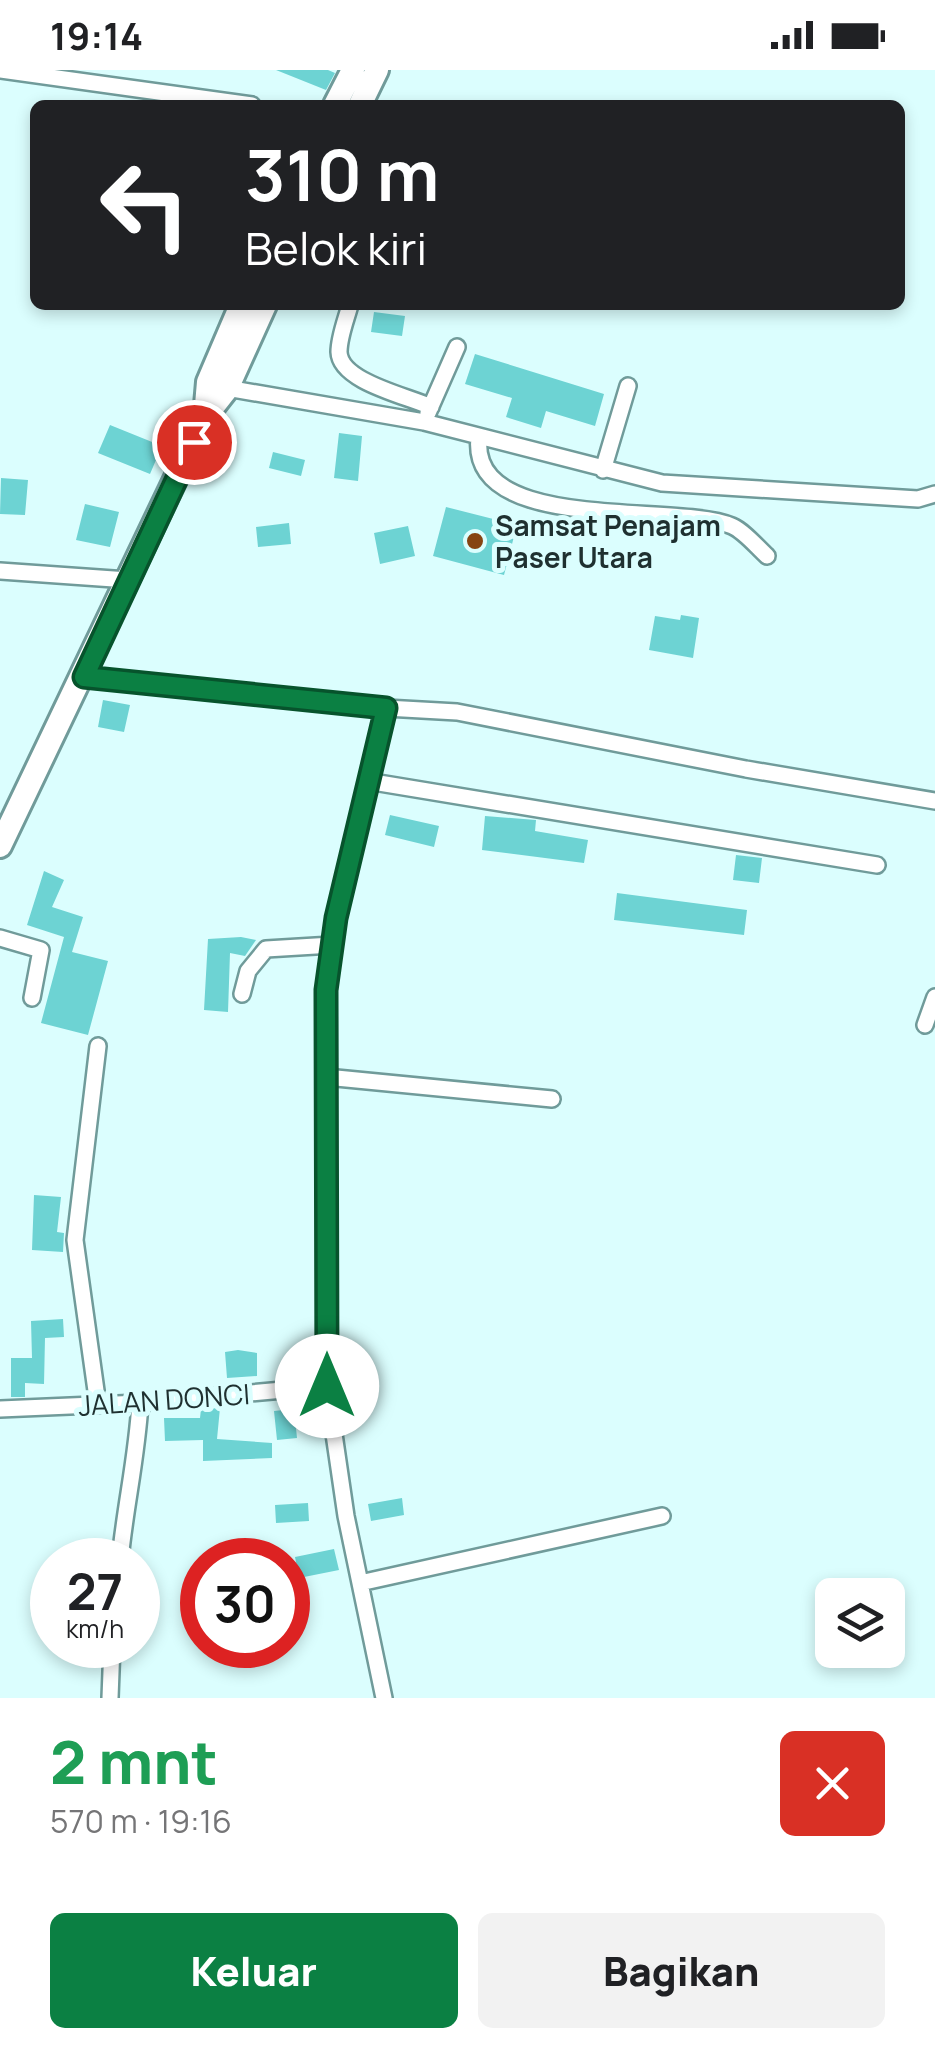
<!DOCTYPE html>
<html lang="id">
<head>
<meta charset="utf-8">
<style>
	body { margin:0; font-family:Manrope,sans-serif; background:#f2f2f2; color:#202124; height:100vh; display:flex; flex-direction:column; font-size:38px; white-space:nowrap }
	* { box-sizing:border-box; margin:0 }
	p { font-size:32px; color:#757577 }
	.icon { flex:none; width:55px; height:55px; fill:none; stroke:currentColor; stroke-width:2; stroke-linecap:round; stroke-linejoin:round }
	.map { position:relative; height:1628px; overflow:hidden }
	.drawer { display:flex; flex-direction:column; background:#fff; flex:1 }
	.drawer>* { flex:none }
	.banner { position:absolute; left:30px; top:30px; width:875px; height:210px; border-radius:15px; box-shadow:0 5px 15px #0003; background:#202124; color:#fff; overflow:hidden }
	.buttons { position:absolute; left:815px; top:1508px; display:grid; gap:20px }
	.buttons a { display:grid; place-items:center; width:90px; height:90px; border-radius:15px; background:#fff; box-shadow:0 5px 15px #0003; font-size:50px }
	.speed { position:absolute; left:30px; top:1468px; display:flex; gap:20px; font-size:50px; font-weight:700; text-align:center }
	.speed>* { display:grid; place-content:center; width:130px; height:130px; border-radius:50%; background:#fff; box-shadow:0 5px 15px #0003; line-height:1 }
	.speed small { font-size:25px; font-weight:400 }
	.speed .limit { border:15px solid #d22; background:#fff; color:#111 }
	.pin { position:absolute; display:grid; place-items:center; width:85px; height:85px; color:#fff; margin:-42px; border:5px solid #fff; border-radius:50%; box-shadow:0 2px 10px #0007 }
	.me { position:absolute; width:110px; margin:-55px; rotate:0deg; stroke-linejoin:round; filter:drop-shadow(0 0 8px #0008) }
	.turn { display:flex; align-items:center; gap:35px; height:210px; padding:0 50px; font-size:45px }
	.turn .icon { width:130px; height:130px; stroke-width:2.5 }
	.turn b { display:block; font-size:70px; line-height:85px }
	.round { display:grid; place-items:center; flex:none; width:105px; height:105px; border-radius:15px; background:#f2f2f2 }
	.overview { display:flex; align-items:center; justify-content:space-between; height:170px; padding:0 50px }
	h1 { font-size:60px; font-weight:800; line-height:75px; color:#1e9e55 }
	.primary-button { display:flex; gap:20px; margin-top:auto; padding:20px 50px }
	.primary-button a { flex:1; height:115px; border-radius:15px; background:#0b8043; color:#fff; font-size:40px; font-weight:800; line-height:115px; text-align:center }
	.primary-button a+a { background:#f2f2f2; color:#202124 }
	.status { display:flex; justify-content:space-between; align-items:center; height:70px; padding:0 50px; background:#fff; direction:ltr }
	.status svg { height:28px; fill:currentColor }
	.map>svg:first-child { display:block }
	.building { fill:#6dd3d3 }
	.lines { fill:none; stroke-linecap:round; stroke-linejoin:round }
	.minor-casing { stroke:#709b9a; stroke-width:20 }
	.highway-casing { stroke:#709b9a; stroke-width:28 }
	.minor { stroke:#fff; stroke-width:15 }
	.highway { stroke:#fff; stroke-width:22 }
	.route-casing { stroke:#07532c; stroke-width:25 }
	.route { stroke:#0b8043; stroke-width:18 }
	.poi-dot { fill:#864412; stroke:#dbfefe; stroke-width:4 }
	.labels { text-anchor:middle; dominant-baseline:central; stroke-width:10; stroke-linejoin:round; paint-order:stroke }
	.poi-label { font-size:28px; font-weight:bold; fill:#1f3030; stroke:#dbfefe; text-anchor:start }
	.street-label { font-size:28px; fill:#1f3030; stroke:#dbfefe }
</style>
</head>
<body>
<div class="status"><b>19:14</b><svg viewBox="0 0 49 12"><path d="M0 12V9h3v3zM5 12V6h3v6zM10 12V3h3v9zM15 12V0h3v12zM26 1h20v11H26zM47 4h2v5h-2z"/></svg></div>
<div class="map">
<svg width="935" height="1628" viewBox="0 0 935 1628">
	<rect width="100%" height="100%" fill="#dbfefe"/>
	<path class="building" d="M276 0H328L335 3 326 20Z
		M374 242 405 246 402 266 371 262Z
		M475 284 604 324 595 356 546 341 541 358 506 347 512 328 465 314Z
		M110 355 162 376 150 404 98 383Z
		M339 363 362 366 358 411 334 408Z
		M273 382 305 390 301 406 269 398Z
		M1 408 28 410 25 445 0 444Z
		M85 434 119 442 110 477 76 470Z
		M446 437 517 455 504 505 433 486Z
		M289 453 291 474 258 477 256 457Z
		M408 456 415 486 380 494 374 463Z
		M681 545 699 548 693 588 649 580 655 546 680 550Z
		M103 630 130 635 124 662 98 657Z
		M390 745 439 756 434 777 385 765Z
		M485 746 536 750 535 761 588 770 584 793 482 780Z
		M736 785 762 788 759 813 733 810Z
		M44 801 64 810 52 837 83 847 72 882 108 891 88 965 41 953 64 867 27 855Z
		M617 823 747 840 744 865 614 850Z
		M241 867 256 870 245 886 230 883 228 942 204 940 208 869Z
		M34 1125 61 1127 57 1162 64 1163 63 1182 32 1180Z
		M63 1249 64 1267 45 1268 44 1314 25 1313V1327H11V1288H32L31 1251Z
		M238 1280 257 1283V1306L227 1308 225 1282Z
		M220 1338 217 1369 272 1373V1388L203 1391V1370L165 1371 164 1348H200L201 1339Z
		M294 1339 297 1368 277 1370 274 1341Z
		M402 1428 404 1445 371 1451 368 1434Z
		M308 1433 309 1451 276 1453 275 1435Z
		M334 1479 339 1500 299 1508 295 1487Z"/>
	<g class="lines">
		<g class="minor-casing">
			<path id="minor" d="M0 0 252 35
				M350 235C346 250 339 267 339 282 340 312 408 326 431 337
				M221 317 424 352 662 413 918 429 935 424
				M428 343 457 277
				M479 367C468 465 677 432 732 456 744 461 757 477 767 486
				M603 400 628 316
				M0 501 128 510
				M84 607 386 638 336 848 326 920V1007L327 1316 346 1446 384 1628
				M386 638 457 642 746 699 935 731
				M367 711 877 795
				M0 868 41 880 32 928
				M242 924 248 901 266 879 332 875
				M925 955 935 927
				M326 1007 552 1029
				M98 1335 75 1170 98 976
				M0 1339 140 1333 327 1316
				M120 1490C125 1437 137 1387 140 1333
				M360 1513 662 1446
				M110 1628 112 1575"/>
		</g>
		<g class="highway-casing">
			<path id="highway" d="M335 35 353 0
				M360 35 377 0
				M205 347 208 312 241 235
				M0 776 205 347 227 319 265 235"/>
		</g>
		<use href="#minor" class="minor"/>
		<use href="#highway" class="highway"/>
	</g>
	<g class="lines">
		<g class="route-casing">
			<path id="route" d="M194 372 84 607 386 638 336 848 326 920 327 1316"/>
		</g>
		<use href="#route" class="route"/>
	</g>
	<circle class="poi-dot" cx="475" cy="471" r="10"/>
	<g class="labels">
		<g class="poi-label">
			<text x="495" y="455">Samsat Penajam<tspan x="495" dy="32">Paser Utara</tspan></text>
		</g>
		<g class="street-label">
			<text transform="translate(164 1329) rotate(-4)">JALAN DONCI</text>
		</g>
	</g>
</svg>
<div class="buttons">
<a><svg class="icon" aria-label="layers" viewBox="0 0 24 24"><path d="M12 4l9 5-9 5-9-5zM3 14l9 5 9-5"/></svg></a>
</div>
<div class="speed"><div>27<small>km/h</small></div><div class="limit">30</div></div>
<div class="pin" style="left:194px;top:372px;background:#d93025"><svg class="icon" aria-label="arrive" viewBox="0 0 24 24"><path d="M6 21V4h12l-3 4 3 4H6"/></svg></div>
<svg class="me" style="left:327px;top:1316px" viewBox="-20 -20 40 40"><circle r="19" fill="#fff"/><path d="M0-13L10 11 0 6-10 11z" fill="#0b8043"/></svg>
<div class="banner">
<div class="turn"><svg class="icon" aria-label="left" viewBox="0 0 24 24"><path d="M17 20v-9H6M10 6l-5 5 5 5"/></svg><div><b>310 m</b>Belok kiri</div></div>
</div>
</div>
<section class="drawer">
<div class="overview"><div><h1>2 mnt</h1><p>570 m · 19:16</p></div><a class="round" style="background:#d93025;color:#fff"><svg class="icon" aria-label="close" viewBox="0 0 24 24"><path d="M6 6l12 12M18 6L6 18"/></svg></a></div>
<div class="primary-button"><a>Keluar</a><a>Bagikan</a></div>
</section>
</body>
</html>
